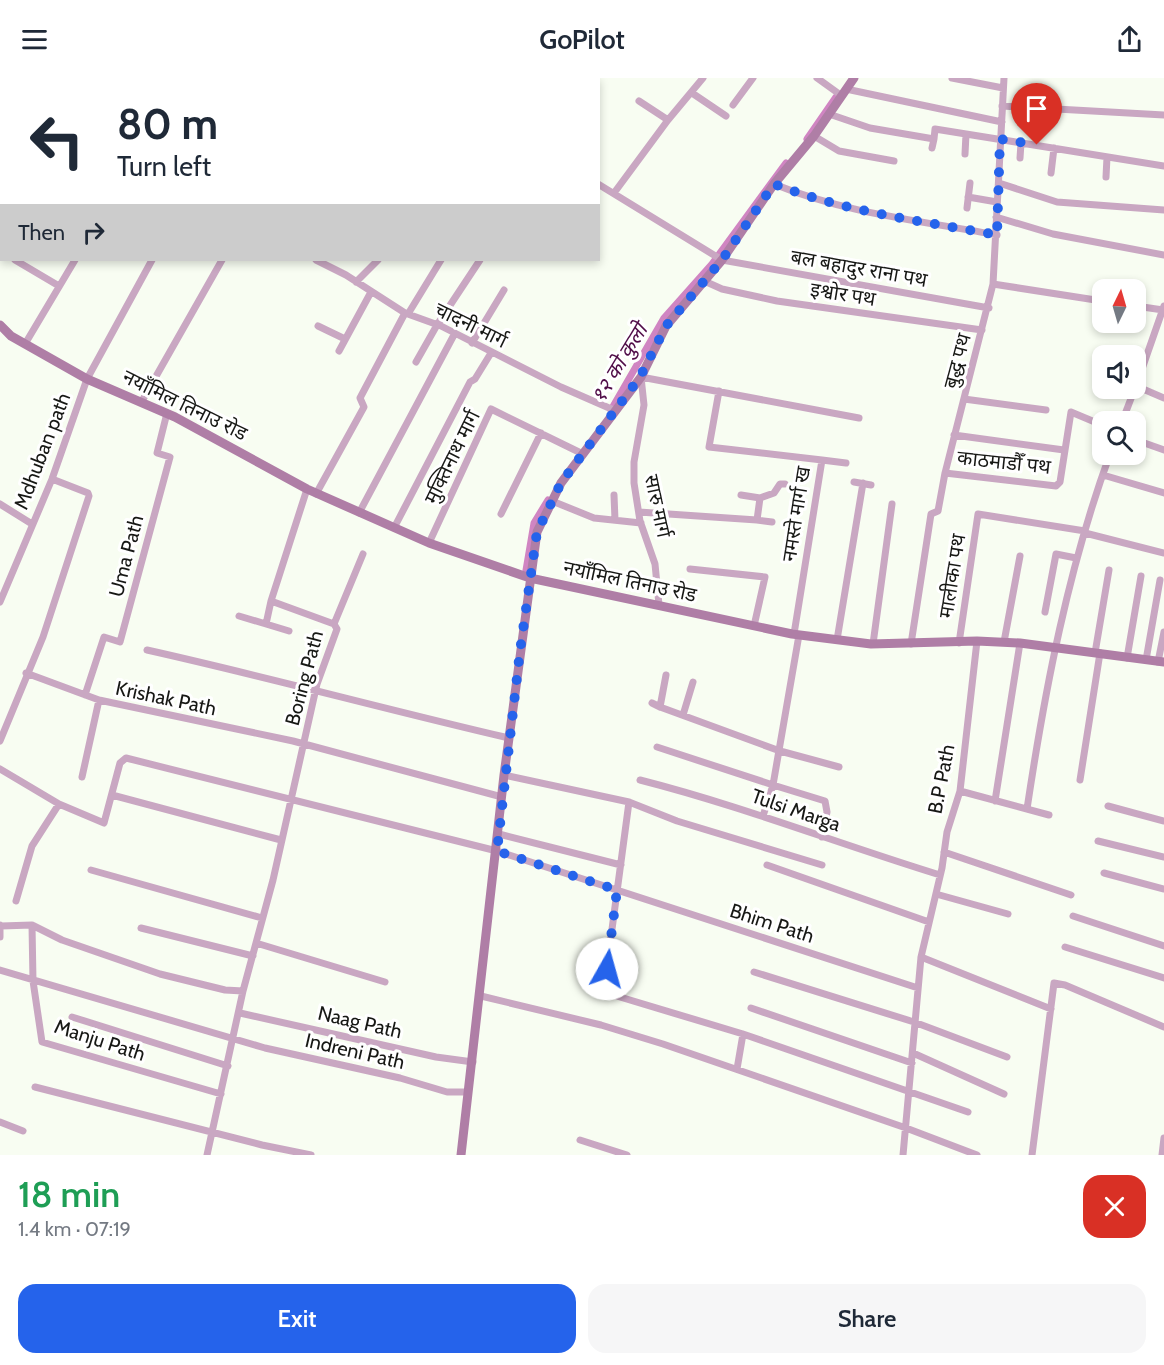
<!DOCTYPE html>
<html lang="en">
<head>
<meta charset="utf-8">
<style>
	body { margin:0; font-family:Cabin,"Noto Sans Devanagari",sans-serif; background:#f6f6f7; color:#1f2937; height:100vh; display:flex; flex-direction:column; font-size:22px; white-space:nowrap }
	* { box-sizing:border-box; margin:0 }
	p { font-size:20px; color:#747a83 }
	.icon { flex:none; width:33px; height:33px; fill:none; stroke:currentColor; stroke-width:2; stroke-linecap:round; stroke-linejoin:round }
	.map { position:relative; height:1077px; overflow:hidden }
	.sheet { display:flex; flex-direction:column; background:#fff; flex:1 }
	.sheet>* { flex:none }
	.hud { position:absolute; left:0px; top:0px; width:600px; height:183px; box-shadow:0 3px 9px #0003; background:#fff; color:#1f2937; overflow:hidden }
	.needle { width:39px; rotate:5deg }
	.tools { position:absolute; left:1092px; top:201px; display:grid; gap:12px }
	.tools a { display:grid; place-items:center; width:54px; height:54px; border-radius:12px; background:#fff; box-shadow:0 3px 9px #0003; font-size:30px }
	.pin { position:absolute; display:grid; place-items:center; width:51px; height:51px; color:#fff; margin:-62px -26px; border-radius:50% 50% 50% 0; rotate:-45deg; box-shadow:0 0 6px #0007 }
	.pin .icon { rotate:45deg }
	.me { position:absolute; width:66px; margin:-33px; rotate:7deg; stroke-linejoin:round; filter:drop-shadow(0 0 4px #0008) }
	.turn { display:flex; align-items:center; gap:21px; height:126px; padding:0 18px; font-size:27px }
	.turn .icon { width:78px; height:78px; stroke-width:2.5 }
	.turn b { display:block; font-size:42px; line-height:51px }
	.then { display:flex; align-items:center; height:57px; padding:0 18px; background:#0003; gap:12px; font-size:22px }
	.round { display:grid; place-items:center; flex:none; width:63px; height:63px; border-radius:18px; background:#f6f6f7 }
	.head { display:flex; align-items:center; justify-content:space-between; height:102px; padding:0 18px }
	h1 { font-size:36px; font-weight:600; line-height:45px; color:#1e9e55 }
	.button { display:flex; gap:12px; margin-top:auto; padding:12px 18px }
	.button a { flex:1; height:69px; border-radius:18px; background:#2563eb; color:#fff; font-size:24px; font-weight:600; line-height:69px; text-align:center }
	.button a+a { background:#f6f6f7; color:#1f2937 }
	header { display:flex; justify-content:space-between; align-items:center; height:78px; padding:0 18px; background:#fff; font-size:27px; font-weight:600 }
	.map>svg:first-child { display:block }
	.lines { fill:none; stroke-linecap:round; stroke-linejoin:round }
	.canal { stroke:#d085c2; stroke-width:7 }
	.street { stroke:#c9a7c2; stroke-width:7 }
	.secondary { stroke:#af7ea6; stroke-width:9 }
	.route { stroke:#2563eb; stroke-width:10; stroke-dasharray:0 18 }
	.labels { text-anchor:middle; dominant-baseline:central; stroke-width:6; stroke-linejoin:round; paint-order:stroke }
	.street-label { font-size:20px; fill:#171815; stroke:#fff }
	.water-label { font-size:21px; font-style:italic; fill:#500d48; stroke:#fff }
</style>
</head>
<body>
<header><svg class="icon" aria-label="menu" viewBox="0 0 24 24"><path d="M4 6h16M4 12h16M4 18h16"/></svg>GoPilot<svg class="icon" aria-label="share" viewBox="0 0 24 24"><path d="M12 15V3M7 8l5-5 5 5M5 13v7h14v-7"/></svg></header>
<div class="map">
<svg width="1164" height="1077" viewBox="0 0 1164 1077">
	<rect width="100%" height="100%" fill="#f8fdf2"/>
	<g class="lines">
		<path class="canal" d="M59 2 60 0
			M247 2 248 0
			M0 6 2 2
			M807 61 836 19
			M611 332 664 240 712 186 786 85
			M525 498 534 445 548 422"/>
		<path class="street" d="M4 0 7 2
			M86 0 89 2
			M407 0 410 2
			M817 0 842 18
			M952 0 1003 10
			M152 2 153 0
			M189 2 190 0
			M435 2 436 0
			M497 2 498 0
			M557 2 558 0
			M846 11 1002 44
			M692 15 726 38
			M0 18 2 19
			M639 23 668 42
			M733 27 753 0
			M1002 28 1164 37
			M829 36 870 50 934 61 935 51 1164 88
			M814 58 839 73 894 83
			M0 63 2 64
			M932 70 934 61
			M965 76 966 56
			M1020 80 1021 65
			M1051 95 1054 70
			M1106 99 1107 79
			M999 105 1057 124 1164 132
			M598 106 722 182 989 230
			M774 106C844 135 922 143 997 157
			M614 115 668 42 703 0
			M0 116 2 117
			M968 119 997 124
			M967 130 970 105
			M996 139 1053 156 1164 177
			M0 173 2 174
			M15 182 59 208
			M316 182 346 197 405 235 441 248 561 309 616 333
			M702 202 722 211 777 223 982 252
			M356 204 378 182
			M993 206 1102 223
			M1136 228 1163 232
			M408 236 441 182
			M318 248 345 261
			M472 265 504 212
			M25 266 75 182
			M339 273 371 214
			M416 284 437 247 480 182
			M1136 308 1164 228
			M1136 308 1164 320
			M719 313 709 369 822 382 794 556
			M964 321 1046 332
			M142 323 222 182
			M1122 344 1135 310
			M954 357 1064 372
			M1136 362 1164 372
			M822 382 846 385
			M945 395 1056 408 1060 404 1071 334 1102 347
			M1103 397 1164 415
			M854 404 871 407
			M316 416 364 329 360 320 405 235
			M614 417 615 442
			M741 417 760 420
			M552 423 594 440 641 445
			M0 426 32 446
			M639 434 757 442 760 420 774 415 780 406H785
			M359 435 455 255
			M501 436 541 355
			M757 442 772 444
			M394 450 470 304 475 301 491 275
			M1085 455 1164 475
			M429 465 491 331 583 376
			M690 491 765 499 754 548
			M0 524 52 401 87 301 152 182
			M659 527 655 486 640 443 634 405V384L644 327 641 299 859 340
			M1045 534 1056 476 1076 480
			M239 538 266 546 271 523
			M266 546 289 553
			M334 546 363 476
			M837 562 863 405
			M1004 564 1020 478
			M959 565 978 436 1085 453
			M873 566 892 426
			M911 566 931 436 938 433 945 395 993 206 1004 0
			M147 572C268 599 388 632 509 660
			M1095 575 1109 492
			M1127 580 1141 498
			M1146 582 1160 502
			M1158 584 1164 554
			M26 595 99 622 293 663 502 719
			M666 597 660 629 780 673 839 689
			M85 617 104 559 120 564 170 379 157 375 167 335
			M652 625 660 629
			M683 637 693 604
			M0 663 43 559 89 418 88 415 52 401
			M657 669 773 707 799 557
			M0 691 59 726 104 745 120 685 126 680 497 773 918 910
			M504 697 629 724 677 743 822 787
			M82 699 99 622
			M640 702C742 728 839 766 940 797
			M1080 702 1100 575
			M960 713 1049 737
			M112 717 281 762
			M995 723 1020 565
			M629 724 604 911 610 916 743 956
			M1108 728 1164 743
			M1027 731C1045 611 1068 491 1110 376
			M763 738 773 707 825 723 827 734 822 759
			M499 756 621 787
			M1098 763 1164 779
			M944 774 1071 817
			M767 787 929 844
			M91 792 262 840
			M1104 795 1164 811
			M936 816 1008 836
			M16 823 32 768 59 726
			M1073 838 1164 868
			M0 847V859
			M32 847 33 903 42 964 221 1016
			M1 848 32 847 62 862 160 896 225 912 243 913
			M141 850 253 878
			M256 865 385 904
			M1065 869 1164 900
			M921 879 1051 931
			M0 892 265 970 400 1000 447 1014H468
			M754 894 914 944 1007 979
			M481 918 601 947 663 966 906 1050 977 1077
			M751 930 912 985
			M240 935 436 979 473 984
			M72 939 228 988
			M913 975 1004 1016
			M737 991 743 956 968 1034
			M35 1009 262 1067 311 1077
			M0 1044 23 1053
			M580 1062 627 1077
			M207 1077 243 913 273 802 317 606 337 551 334 546 271 523 307 411
			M903 1077 921 879 942 790 947 754 960 713 977 563
			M1032 1077 1054 905 1065 907 1164 949
			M1162 1077 1164 1060"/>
		<path class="secondary" d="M49 2 50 0
			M0 100 2 96
			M0 247 11 258 87 301 175 339 307 411 429 465 530 500 792 556 871 566 977 563 1020 565 1164 584
			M461 1077 504 697 537 454 561 405 641 299 666 248 722 182 774 106 814 58 854 0"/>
	</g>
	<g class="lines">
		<path class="route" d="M607 891 617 812 497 773 520 573 537 454 561 405 640 299 666 248 722 182 774 106C845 134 922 143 997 157L1000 61 1037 67"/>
	</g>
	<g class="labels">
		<g class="street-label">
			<text transform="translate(859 190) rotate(10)">बल बहादुर राना पथ</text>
			<text transform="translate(843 216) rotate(9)">इश्वोर पथ</text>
			<text transform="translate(471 247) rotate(26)">चादनी मार्ग</text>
			<text transform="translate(957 283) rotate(-75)">बुद्ध पथ</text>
			<text transform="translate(185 327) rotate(26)">नयाँमिल तिनाउ रोड</text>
			<text transform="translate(42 373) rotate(-69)">Mdhuban path</text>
			<text transform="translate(452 379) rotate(-64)">मुक्तिनाथ मार्ग</text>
			<text transform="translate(1004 384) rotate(6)">काठमाडौँ पथ</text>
			<text transform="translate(658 428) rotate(78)">सारु मार्ग</text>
			<text transform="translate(796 436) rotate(-81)">नमस्ते मार्ग ख</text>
			<text transform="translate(126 478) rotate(-75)">Uma Path</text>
			<text transform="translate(952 498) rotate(-81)">मालीका पथ</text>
			<text transform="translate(630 503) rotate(12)">नयाँमिल तिनाउ रोड</text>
			<text transform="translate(304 600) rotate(-75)">Boring Path</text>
			<text transform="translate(166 620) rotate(12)">Krishak Path</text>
			<text transform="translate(941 701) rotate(-79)">B.P Path</text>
			<text transform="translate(796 732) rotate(19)">Tulsi Marga</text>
			<text transform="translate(772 845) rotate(18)">Bhim Path</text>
			<text transform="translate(360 944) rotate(13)">Naag Path</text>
			<text transform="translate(100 962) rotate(18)">Manju Path</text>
			<text transform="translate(355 973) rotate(13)">Indreni Path</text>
		</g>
		<g class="water-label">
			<text transform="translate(619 285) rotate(-59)">१२ को कुलो</text>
		</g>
	</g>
</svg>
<div class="tools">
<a><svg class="needle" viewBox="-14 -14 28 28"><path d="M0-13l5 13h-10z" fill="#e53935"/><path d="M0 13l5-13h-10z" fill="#747a83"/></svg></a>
<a><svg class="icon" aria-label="sound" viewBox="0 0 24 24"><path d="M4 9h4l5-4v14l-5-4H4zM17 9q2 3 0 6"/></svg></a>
<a><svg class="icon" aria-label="search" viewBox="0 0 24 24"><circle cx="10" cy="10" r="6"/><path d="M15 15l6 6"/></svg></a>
</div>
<div class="pin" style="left:1037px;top:67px;background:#d93025"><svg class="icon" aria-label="arrive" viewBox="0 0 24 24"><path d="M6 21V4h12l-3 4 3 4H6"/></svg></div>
<svg class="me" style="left:607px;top:891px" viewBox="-20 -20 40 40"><circle r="19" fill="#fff"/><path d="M0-13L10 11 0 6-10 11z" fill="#2563eb"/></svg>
<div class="hud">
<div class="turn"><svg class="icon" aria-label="left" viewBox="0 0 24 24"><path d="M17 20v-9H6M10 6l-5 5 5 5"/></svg><div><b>80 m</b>Turn left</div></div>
<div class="then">Then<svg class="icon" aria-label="right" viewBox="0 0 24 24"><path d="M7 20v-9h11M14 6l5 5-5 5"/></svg></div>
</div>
</div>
<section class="sheet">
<div class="head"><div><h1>18 min</h1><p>1.4 km · 07:19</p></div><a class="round" style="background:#d93025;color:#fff"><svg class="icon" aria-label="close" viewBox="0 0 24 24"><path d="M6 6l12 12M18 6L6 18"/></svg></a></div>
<div class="button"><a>Exit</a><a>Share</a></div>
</section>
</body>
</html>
